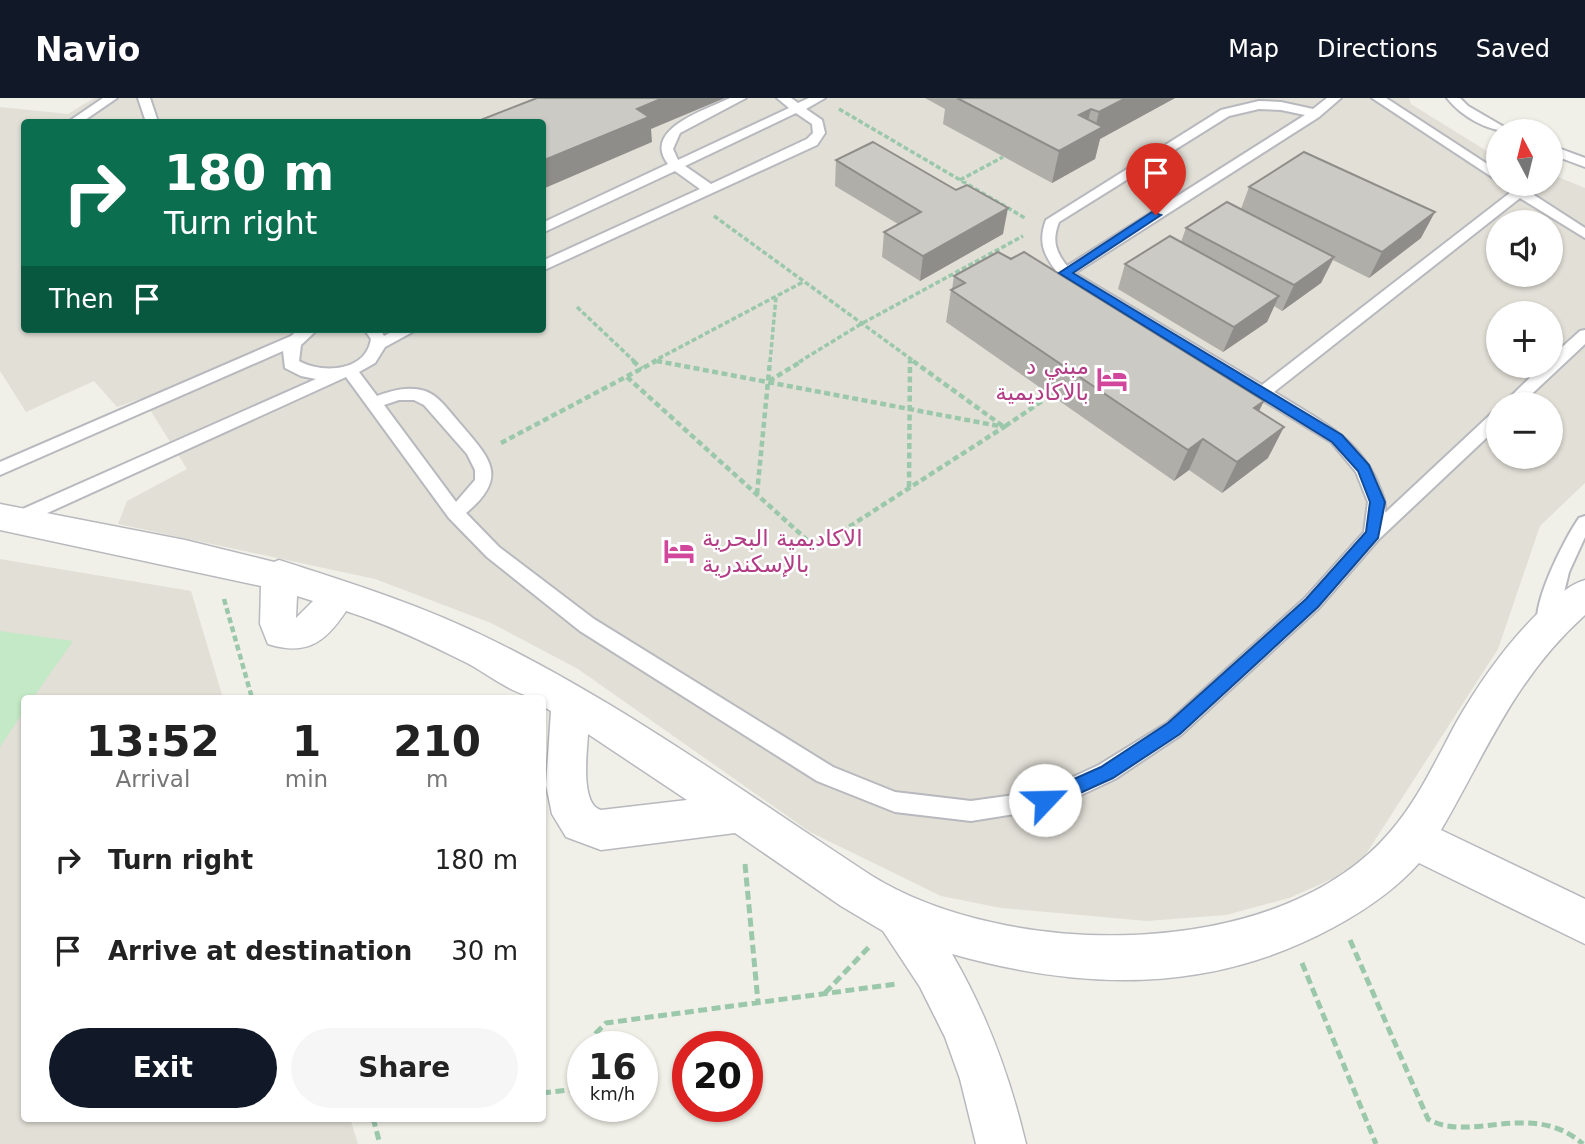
<!DOCTYPE html>
<html lang="en">
<head>
<meta charset="utf-8">
<style>
	body { margin:0; font-family:"DejaVu Sans",Vazirmatn,sans-serif; background:#f6f6f6; color:#222; height:100vh; display:flex; flex-direction:column; font-size:26px; white-space:nowrap }
	* { box-sizing:border-box; margin:0 }
	p { font-size:23px; color:#767676 }
	.icon { flex:none; width:38px; height:38px; fill:none; stroke:currentColor; stroke-width:2; stroke-linecap:round; stroke-linejoin:round }
	.map { position:relative; flex:1; overflow:hidden }
	.side { position:absolute; left:21px; top:597px; width:525px; height:427px; display:flex; flex-direction:column; background:#fff; border-radius:7px; box-shadow:0 2px 5px #0004 }
	.side>* { flex:none }
	.banner { position:absolute; left:21px; top:21px; width:525px; height:214px; border-radius:7px; box-shadow:0 2px 5px #0004; background:#0b6e4f; color:#fff; overflow:hidden }
	.needle { width:46px; rotate:353deg }
	.buttons { position:absolute; left:1486px; top:21px; display:grid; gap:14px }
	.buttons a { display:grid; place-items:center; width:77px; height:77px; border-radius:50%; background:#fff; box-shadow:0 2px 5px #0004; font-size:35px }
	.speed { position:absolute; left:567px; top:933px; display:flex; gap:14px; font-size:35px; font-weight:700; text-align:center }
	.speed>* { display:grid; place-content:center; width:91px; height:91px; border-radius:50%; background:#fff; box-shadow:0 2px 5px #0004; line-height:1 }
	.speed small { font-size:18px; font-weight:400 }
	.speed .limit { border:10px solid #d22; background:#fff; color:#111 }
	.pin { position:absolute; display:grid; place-items:center; width:60px; height:60px; color:#fff; margin:-72px -30px; border-radius:50% 50% 50% 0; rotate:-45deg; box-shadow:0 0 7px #0007 }
	.pin .icon { rotate:45deg }
	.me { position:absolute; width:77px; margin:-38px; rotate:66deg; stroke-linejoin:round; filter:drop-shadow(0 0 5px #0008) }
	.turn { display:flex; align-items:center; gap:24px; height:147px; padding:0 28px; font-size:32px }
	.turn .icon { width:91px; height:91px; stroke-width:2.5 }
	.turn b { display:block; font-size:49px; line-height:60px }
	.then { display:flex; align-items:center; height:66px; padding:0 28px; background:#0003; gap:14px; font-size:26px }
	.eta { display:flex; justify-content:space-evenly; align-items:center; height:119px; text-align:center }
	.eta b { font-size:42px; font-weight:800; line-height:49px }
	.cta { display:flex; gap:14px; margin-top:auto; padding:14px 28px }
	.cta a { flex:1; height:80px; border-radius:42px; background:#111827; color:#fff; font-size:28px; font-weight:800; line-height:80px; text-align:center }
	.cta a+a { background:#f6f6f6; color:#222 }
	ul { padding:0; list-style:none }
	li { display:flex; align-items:center; gap:21px; height:91px; padding:0 28px }
	li div { flex:1 }
	li b { display:block; font-size:26px }
	li em { font-style:normal }
	header { display:flex; align-items:center; gap:42px; box-sizing:border-box; height:98px; padding:0 35px; background:#111827; color:#fff }
	header strong { font-size:33px }
	nav { display:flex; gap:38px; margin-inline-start:auto; font-size:24px }
	.map>svg:first-child { display:block }
	.education { fill:#e1dfd6; fill-rule:evenodd }
	.green { fill:#c4e9c6 }
	.lines { fill:none; stroke-linecap:round; stroke-linejoin:round }
	.lane-casing { stroke:#b8b9be; stroke-width:4 }
	.street-casing { stroke:#b8b9be; stroke-width:3 }
	.path-far2 { stroke:#9bc8ab; stroke-width:3.5; stroke-dasharray:5 2.5; stroke-linecap:butt }
	.path-far1 { stroke:#9bc8ab; stroke-width:4.5; stroke-dasharray:6 3.5; stroke-linecap:butt }
	.path { stroke:#9bc8ab; stroke-width:5; stroke-dasharray:9 4.5; stroke-linecap:butt }
	.lane { fill:#fff; fill-rule:evenodd }
	.street { fill:#fff; fill-rule:evenodd }
	.wall { fill:#afaea9 }
	.shaded-wall { fill:#8f8d8a }
	.building { fill:#cccac5; stroke:#8f8d8a; stroke-width:2 }
	.route { fill:#1a73e8; stroke:#114b97; stroke-width:2 }
	.labels { text-anchor:middle; dominant-baseline:central; stroke-width:5; stroke-linejoin:round; paint-order:stroke }
	.hotel-label { font-size:23px; fill:#b23c85; stroke:#fff; text-anchor:end }
</style>
</head>
<body>
<header>
<strong>Navio</strong>
<nav><a>Map</a><a>Directions</a><a>Saved</a></nav>
</header>
<div class="map">
<svg width="1585" height="1046" viewBox="0 0 1585 1046">
	<rect width="100%" height="100%" fill="#f1f0e8"/>
	<path class="education" d="M94 0H1409L1411 6 1498 60V86H1550L1551 76 1585 90V385L1540 428 1498 551 1357 770 1289 800 1226 817 1147 823 1001 810 941 798 810 734 578 571 491 525 375 481 118 426 127 403 187 371 147 307 140 301 117 309 94 283 26 314 0 273V9L68 16ZM24 24H542V231H24ZM1498 124H1550V177H1498ZM1498 215H1550V268H1498ZM1498 306H1550V359H1498Z
		M0 461 191 493 223 600H24V1020H350L358 1046H0Z"/>
	<path class="green" d="M0 533 73 543 33 600H24V613L0 649Z"/>
	<g class="lines">
		<g class="lane-casing">
			<path id="lane" d="M103 0H117L82 24H68Z
				M138 0H150L158 24H146Z
				M730 0H746L680 35 673 51 678 62 789 10 777 0H791L798 5 809 0H825L806 11 822 22 825 35 817 47 542 173V163L700 91 675 73 542 135V125L668 66C641 31 706 12 730 0ZM796 15 812 26 813 35 807 41 711 86 685 68Z
				M1327 0H1341L1319 19 1075 175 1262 287 1511 94 1504 86H1517L1585 130V140L1520 100 1274 294C1316 320 1360 340 1379 388 1383 398 1386 404 1385 415L1492 315 1498 313V329L1379 441 1319 510 1181 637 1115 681 1053 710 971 723 895 714 817 683 580 533 487 459 449 420 346 279 21 427H9L6 422 9 417 316 281 301 278 285 270 283 253 0 377V364L291 238 299 231H318L301 247 299 263C322 276 366 274 371 241L364 231H380L384 238 397 231H418L385 249 375 265 359 274 377 298C393 292 409 288 425 293 439 298 447 311 457 322 487 358 512 377 466 415L499 449 594 521 833 669 895 694 971 703 1043 693 1099 667 1167 625 1305 500 1364 434 1368 404 1356 374 1331 344 1060 178C1045 159 1037 146 1046 122L1221 12 1259 3 1281 4 1313 11ZM1259 11 1281 12 1305 17 1067 168C1055 153 1052 142 1059 124L1229 18ZM399 302H414L424 307 467 356 475 372V382L456 404 384 307Z
				M1372 0H1386L1498 73V83Z
				M1447 0H1460L1468 8 1511 33C1489 34 1462 19 1447 0Z
				M1550 47 1585 60V69L1550 56Z
				M1585 232V246L1521 306H1503L1542 268H1550V260L1580 233Z
				M1585 418V439L1569 474 1556 527 1553 533 1546 535 1539 533C1528 511 1565 440 1579 420Z"/>
		</g>
		<g class="street-casing">
			<path id="street" d="M0 406 185 442 274 464 279 462C351 485 424 508 494 543 627 609 748 697 872 778 1008 862 1279 865 1390 734 1418 702 1436 662 1456 625 1479 585 1505 548 1538 515 1553 502 1566 488 1585 482V517C1514 581 1487 653 1441 732L1585 801V846L1419 765C1395 792 1365 812 1334 829 1211 896 1084 893 952 856 987 916 1010 979 1026 1046H976L960 981 945 939 920 889 883 833 841 808 735 735 601 752 566 739 552 716 546 687 551 613 542 608V600C516 600 489 576 465 564 427 545 387 526 346 513 325 545 306 558 268 546L260 526 261 488 0 432ZM297 498 313 503 296 520ZM588 636 687 702 601 712C580 706 587 655 588 636Z"/>
		</g>
		<path class="path-far2" d="M839 11 1025 120
			M960 82 1003 59
			M714 118 915 264
			M577 209 635 264
			M657 263 664 264
			M652 264 803 184
			M770 264 776 199
			M799 264 861 226 1023 138
			M910 264V261"/>
		<path class="path-far1" d="M633 263 642 271
			M913 263 1004 329 1051 297
			M627 279 816 450 1004 329 657 263
			M769 283 802 263
			M501 345 656 263
			M909 389 910 263
			M757 396 770 263
			M224 501 252 600"/>
		<path class="path" d="M745 766 758 904
			M1350 842 1428 1021C1470 1046 1532 1001 1583 1046
			M1302 865 1376 1046
			M825 895 869 849
			M590 948 596 935 606 925 896 886
			M542 995 578 991 583 985
			M373 1020 380 1046"/>
		<use href="#lane" class="lane"/>
		<use href="#street" class="street"/>
	</g>
	<path class="wall" d="M925 0H1175L1100 41 1095 61 1052 85 943 26 945 11Z
		M836 62 1003 136 920 183 882 159 884 134 898 126 835 88Z
		M1249 89 1421 140 1369 180 1333 162 1321 185 1282 213 1274 208 1267 224 1223 254 1118 191 1125 166 1181 144 1186 130 1241 111Z
		M954 178 1259 313 1268 360 1222 395 1189 372 1174 383 946 224 951 192 952 191Z"/>
	<path class="shaded-wall" d="M663 0H725L651 31 652 44 545 90 542 80V63L637 11Z
		M1126 0H1175L1100 41 1095 61 1052 85 1059 53 1079 17 1091 11 1084 39 1094 34 1099 14Z
		M1008 110 1003 136 920 183 923 158Z
		M1435 114 1421 140 1369 180 1382 154Z
		M1334 159 1321 185 1282 213 1294 187Z
		M1279 198 1267 224 1223 254 1234 229Z
		M1264 303 1249 334 1254 310Z
		M1284 329 1268 360 1222 395 1237 364Z
		M1203 341 1189 372 1174 383 1188 352Z"/>
	<path class="building" d="M537 0H663L637 11 649 19 542 63V24H487L483 21Z
		M957 0H1126L1099 14 1091 11 1079 17 1103 29 1059 53Z
		M873 44 956 92 967 87 1008 110 923 158 884 134 921 114 836 62Z
		M1304 54 1435 114 1382 154 1249 89Z
		M1227 104 1334 159 1294 187 1186 130Z
		M1170 138 1279 198 1234 229 1125 166Z
		M998 154 1011 161 1024 154 1264 303 1254 310 1284 329 1237 364 1203 341 1188 352 951 192 965 185 954 178Z"/>
	<path class="route" d="M1152 114 1161 117 1073 175 1342 337 1369 367 1385 404 1378 440 1318 509 1180 636 1113 680 1045 711 1038 708 1036 702 1038 697 1101 669 1168 625 1306 501 1366 434 1370 404 1358 373 1332 344 1059 175Z"/>
	<defs>
		<g id="hotel-bare" transform="scale(2.415)"><path d="M-6-4.5h1.5V1H6V5H4.5V3h-9V5H-6ZM-4 0a1.8 1.8 0 1 1 3.6 0ZM.5 0V-2.5h3Q6-2.5 6 0Z" fill="#d1479c" stroke="#fff" stroke-width="2.5" paint-order="stroke"/></g>
	</defs>
	<g fill-rule="evenodd">
		<use href="#hotel-bare" x="1112" y="281"/>
		<use href="#hotel-bare" x="679" y="453"/>
	</g>
	<g class="labels">
		<g class="hotel-label">
			<text x="1089" y="268">مبني د<tspan x="1089" dy="26">بالاكاديمية</tspan></text>
			<text x="702" y="440" text-anchor="start">الاكاديمية البحرية<tspan x="702" dy="26">بالإسكندرية</tspan></text>
		</g>
	</g>
</svg>
<div class="buttons">
<a><svg class="needle" viewBox="-14 -14 28 28"><path d="M0-13l5 13h-10z" fill="#e53935"/><path d="M0 13l5-13h-10z" fill="#767676"/></svg></a>
<a><svg class="icon" aria-label="sound" viewBox="0 0 24 24"><path d="M4 9h4l5-4v14l-5-4H4zM17 9q2 3 0 6"/></svg></a>
<a>+</a>
<a>−</a>
</div>
<div class="speed"><div>16<small>km/h</small></div><div class="limit">20</div></div>
<div class="pin" style="left:1156px;top:117px;background:#d93025"><svg class="icon" aria-label="arrive" viewBox="0 0 24 24"><path d="M6 21V4h12l-3 4 3 4H6"/></svg></div>
<svg class="me" style="left:1045px;top:702px" viewBox="-20 -20 40 40"><circle r="19" fill="#fff"/><path d="M0-13L10 11 0 6-10 11z" fill="#1a73e8"/></svg>
<div class="banner">
<div class="turn"><svg class="icon" aria-label="right" viewBox="0 0 24 24"><path d="M7 20v-9h11M14 6l5 5-5 5"/></svg><div><b>180 m</b>Turn right</div></div>
<div class="then">Then<svg class="icon" aria-label="arrive" viewBox="0 0 24 24"><path d="M6 21V4h12l-3 4 3 4H6"/></svg></div>
</div>
<section class="side">
<div class="eta">
<div><b>13:52</b><p>Arrival</p></div>
<div><b>1</b><p>min</p></div>
<div><b>210</b><p>m</p></div>
</div>
<ul>
<li><svg class="icon" aria-label="right" viewBox="0 0 24 24"><path d="M7 20v-9h11M14 6l5 5-5 5"/></svg><div><b>Turn right</b></div><em>180 m</em></li>
<li><svg class="icon" aria-label="arrive" viewBox="0 0 24 24"><path d="M6 21V4h12l-3 4 3 4H6"/></svg><div><b>Arrive at destination</b></div><em>30 m</em></li>
</ul>
<div class="cta"><a>Exit</a><a>Share</a></div>
</section>
</div>
</body>
</html>
